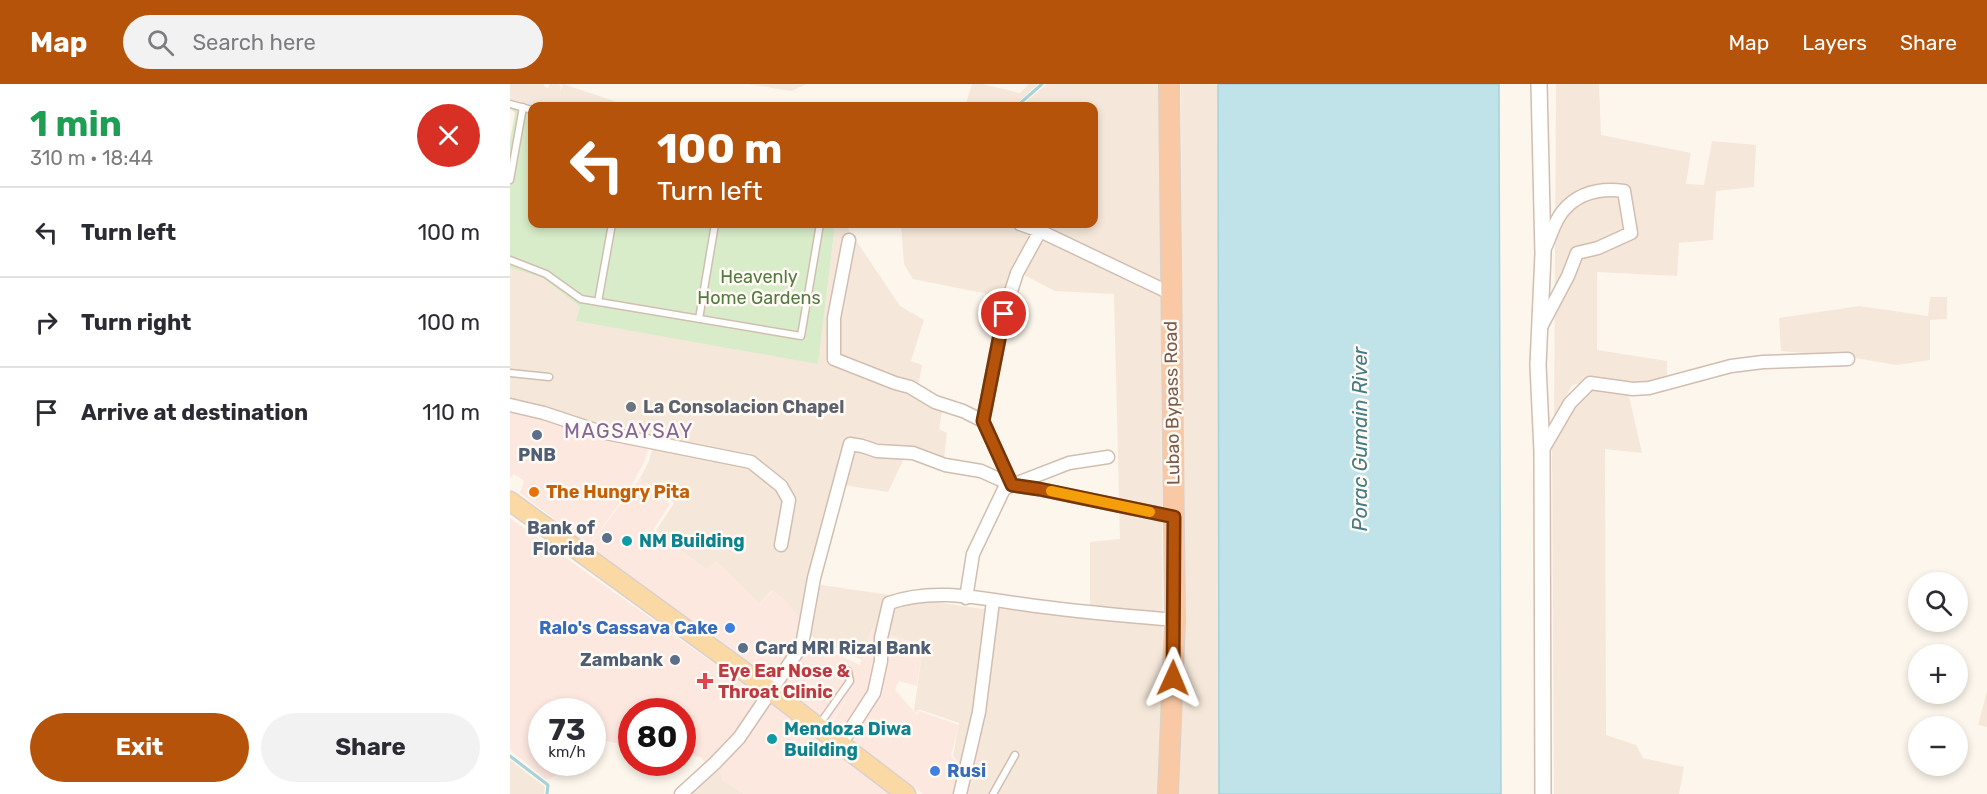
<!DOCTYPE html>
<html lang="en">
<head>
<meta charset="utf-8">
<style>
	body { margin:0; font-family:Rubik,sans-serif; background:#f2f2f3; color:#2b2b33; height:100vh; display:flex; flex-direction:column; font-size:22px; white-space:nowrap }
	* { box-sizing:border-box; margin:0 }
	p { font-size:20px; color:#7c7c81 }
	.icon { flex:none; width:33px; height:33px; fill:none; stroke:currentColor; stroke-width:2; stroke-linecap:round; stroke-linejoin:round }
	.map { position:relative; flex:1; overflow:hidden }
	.drawer { display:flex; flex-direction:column; background:#fff; width:510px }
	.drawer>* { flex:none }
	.banner { position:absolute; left:18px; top:18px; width:570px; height:126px; border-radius:12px; box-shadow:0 3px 9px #0003; background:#b45309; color:#fff; overflow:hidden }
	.controls { position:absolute; left:1398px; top:488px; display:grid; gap:12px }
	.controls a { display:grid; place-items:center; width:60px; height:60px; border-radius:50%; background:#fff; box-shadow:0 3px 9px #0003; font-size:30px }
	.speed { position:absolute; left:18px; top:614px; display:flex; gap:12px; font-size:30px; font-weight:700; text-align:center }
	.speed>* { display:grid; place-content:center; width:78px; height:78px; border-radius:50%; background:#fff; box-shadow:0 3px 9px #0003; line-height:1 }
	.speed small { font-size:15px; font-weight:400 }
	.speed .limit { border:9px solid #d22; background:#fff; color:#111 }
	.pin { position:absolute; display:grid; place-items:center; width:51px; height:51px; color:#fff; margin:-26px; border:3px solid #fff; border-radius:50%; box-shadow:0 2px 6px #0007 }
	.me { position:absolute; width:66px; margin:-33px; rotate:1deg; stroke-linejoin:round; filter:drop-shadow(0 0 4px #0008) }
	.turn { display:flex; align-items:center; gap:21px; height:126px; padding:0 30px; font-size:27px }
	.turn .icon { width:78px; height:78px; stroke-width:2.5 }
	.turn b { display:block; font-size:42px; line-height:51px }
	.round { display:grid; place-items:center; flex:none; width:63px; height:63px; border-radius:32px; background:#f2f2f3 }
	.headline { display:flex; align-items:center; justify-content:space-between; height:102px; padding:0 30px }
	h1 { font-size:36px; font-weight:700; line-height:45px; color:#1e9e55 }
	.primary-button { display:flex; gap:12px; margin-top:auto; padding:12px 30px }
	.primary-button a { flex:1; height:69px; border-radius:36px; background:#b45309; color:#fff; font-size:24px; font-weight:700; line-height:69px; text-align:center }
	.primary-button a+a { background:#f2f2f3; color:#2b2b33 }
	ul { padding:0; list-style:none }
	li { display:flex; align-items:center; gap:18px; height:90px; padding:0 30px; border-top:2px solid #e1e1e2 }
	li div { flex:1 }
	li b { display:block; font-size:22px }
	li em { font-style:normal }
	header { display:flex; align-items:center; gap:36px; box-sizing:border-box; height:84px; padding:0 30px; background:#b45309; color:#fff }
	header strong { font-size:28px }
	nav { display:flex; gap:33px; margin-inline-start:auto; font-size:21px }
	.search { width:420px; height:54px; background:#f2f2f3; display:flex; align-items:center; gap:15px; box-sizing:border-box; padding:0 21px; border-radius:33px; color:#7c7c81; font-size:22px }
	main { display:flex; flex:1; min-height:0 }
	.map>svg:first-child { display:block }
	.residential { fill:#f5e8da }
	.commercial { fill:#fde8e0 }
	.green { fill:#d8ecc9 }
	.water { fill:#bfe3e8; stroke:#a5d3da; stroke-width:1.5 }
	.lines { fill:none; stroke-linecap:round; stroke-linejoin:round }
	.stream { stroke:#a5d3da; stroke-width:3 }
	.service-casing { stroke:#d1beb0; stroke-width:9 }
	.minor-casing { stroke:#d1beb0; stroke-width:15 }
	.tertiary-casing { stroke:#d1beb0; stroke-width:18 }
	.primary-casing { stroke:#dad1cd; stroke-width:21 }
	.trunk-casing { stroke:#dad1cd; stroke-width:22 }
	.service { stroke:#fff; stroke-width:6 }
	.minor { stroke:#fff; stroke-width:12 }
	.tertiary { stroke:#fff; stroke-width:15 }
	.primary { stroke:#fbd9a5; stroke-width:18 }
	.trunk { stroke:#f9c8a4; stroke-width:20 }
	.route-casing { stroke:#753606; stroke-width:15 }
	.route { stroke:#b45309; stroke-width:10 }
	.slow { stroke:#f59e0b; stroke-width:10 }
	.worship-dot { fill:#6b7280; stroke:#fffaf3; stroke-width:2 }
	.service-dot { fill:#5c6f8a; stroke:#fffaf3; stroke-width:2 }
	.food-dot { fill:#e8710a; stroke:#fffaf3; stroke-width:2 }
	.culture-dot { fill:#0f9aa8; stroke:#fffaf3; stroke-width:2 }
	.shop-dot { fill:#3f7fe0; stroke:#fffaf3; stroke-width:2 }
	.health-dot { fill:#e0444e; stroke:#fffaf3; stroke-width:2 }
	.labels { text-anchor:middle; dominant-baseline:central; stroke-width:5; stroke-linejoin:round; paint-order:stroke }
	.park-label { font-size:18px; fill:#537a41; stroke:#fffaf3 }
	.street-label { font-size:18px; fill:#7a5c4d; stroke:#fffaf3 }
	.worship-label { font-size:18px; font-weight:bold; fill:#5b616d; stroke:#fffaf3; text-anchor:start }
	.service-label { font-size:18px; font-weight:bold; fill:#4e5e75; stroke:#fffaf3; text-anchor:end }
	.food-label { font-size:18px; font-weight:bold; fill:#c56008; stroke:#fffaf3; text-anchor:start }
	.culture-label { font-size:18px; font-weight:bold; fill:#0d838f; stroke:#fffaf3; text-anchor:start }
	.shop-label { font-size:18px; font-weight:bold; fill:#366cbe; stroke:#fffaf3; text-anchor:end }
	.health-label { font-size:18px; font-weight:bold; fill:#be3a42; stroke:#fffaf3; text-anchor:start }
	.neighbourhood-label { font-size:20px; letter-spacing:1.5px; fill:#846695; stroke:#fffaf3 }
	.water-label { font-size:20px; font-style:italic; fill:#437c86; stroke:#fffaf3 }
</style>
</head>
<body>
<header>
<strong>Map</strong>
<div class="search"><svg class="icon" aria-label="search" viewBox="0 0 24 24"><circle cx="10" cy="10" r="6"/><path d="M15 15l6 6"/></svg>Search here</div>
<nav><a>Map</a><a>Layers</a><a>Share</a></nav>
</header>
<main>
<section class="drawer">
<div class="headline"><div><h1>1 min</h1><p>310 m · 18:44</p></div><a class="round" style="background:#d93025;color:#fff"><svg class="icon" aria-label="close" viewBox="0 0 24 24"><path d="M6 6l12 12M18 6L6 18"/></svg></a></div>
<ul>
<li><svg class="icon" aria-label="left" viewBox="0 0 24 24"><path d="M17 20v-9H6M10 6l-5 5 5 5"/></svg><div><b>Turn left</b></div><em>100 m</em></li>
<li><svg class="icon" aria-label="right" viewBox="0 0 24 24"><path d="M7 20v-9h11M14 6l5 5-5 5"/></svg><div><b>Turn right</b></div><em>100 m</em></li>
<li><svg class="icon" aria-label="arrive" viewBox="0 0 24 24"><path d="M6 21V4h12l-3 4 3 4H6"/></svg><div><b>Arrive at destination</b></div><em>110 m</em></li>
</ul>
<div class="primary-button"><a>Exit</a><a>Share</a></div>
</section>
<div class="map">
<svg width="1477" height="710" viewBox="0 0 1477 710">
	<rect width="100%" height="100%" fill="#fdf6ec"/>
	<path class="residential" d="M0 0H34V2L38 4 40 0H48L51 1 50 8 53 0 119 22H24L0 16Z
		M238 0H297L281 7Z
		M462 0H473L510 9 519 0H528L504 22H455Z
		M537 0H650L653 625 650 710H446L450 681 443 672 449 639 411 626H408L407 629 404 627 413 562 362 545 352 576 292 548 262 506 249 520 207 478 196 485 145 448 164 419 130 394 138 379 144 361 0 320V184L33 194 70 223 67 237 308 279 325 141 322 140H335L390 222 414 236 401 277 412 281 406 315 433 323 429 345 437 349 434 374 398 366 378 408 327 400 299 499 479 526 481 510 580 523V458L610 455 604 210 545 207 510 189 493 213 403 195 394 180 391 140H584V22H511Z
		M671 0H708L709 710H666L672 535Z
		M1046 0H1089L1091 51 1181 69 1176 100 1194 101 1202 57 1246 61 1244 103 1206 107 1203 156 1169 159 1167 192 1087 188V266L1157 277V296L1139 301 1080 297 1062 301 1044 337Z
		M1420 213H1437V235L1420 236V276L1386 281 1340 273 1271 267 1269 234 1349 222 1418 232Z
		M1082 305 1119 312 1132 369 1095 365 1096 651 1126 661 1133 674 1174 683 1169 710H1044L1042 359 1066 308Z
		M1477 607V643L1468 641Z
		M0 676 35 703 34 710H0Z
		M208 682 213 696 234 710H176Z"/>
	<path class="commercial" d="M0 322 139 362 135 376 120 405 77 464 42 437 43 434 10 409 14 397 4 390 0 394Z
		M130 394 152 411 151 413 160 420 143 446 196 485 207 478 249 520 263 506 275 516 293 537V554L350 581 362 545 413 562 407 602 389 597 385 606 407 631 409 627 449 641 441 672 450 681 446 710H413L321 641 342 606 320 640 137 508 79 462Z
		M0 434 254 615 226 652 197 682 191 673 173 670 172 627H122L121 662 96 657 83 667 82 627H32V678H66L40 695H35L0 666Z
		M261 617 381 710H234L213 696 208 682Z"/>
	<path class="green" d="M0 16 24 22H22V140L325 141 308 280 66 237 70 223 33 194 0 184V57L5 29 0 24Z"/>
	<path class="water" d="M708 0H989L991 710H709Z"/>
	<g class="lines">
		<path class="stream" d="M507 22 532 0
			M0 672 38 701 37 710"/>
		<g class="service-casing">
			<path id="service" d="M0 20 22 26
				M0 96 13 23
				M0 176 36 190 71 215 291 252 310 140
				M88 218 102 140
				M189 235 205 140
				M0 289 39 293
				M309 641 340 597 338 587 332 583
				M483 710 505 671"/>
		</g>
		<g class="minor-casing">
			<path id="minor" d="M510 140 530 147 660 209
				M339 156 324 234V275L385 299 400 303 425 318 453 327 473 337
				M1031 243 1058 192 1067 169 1088 164 1121 149 1114 107C1091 104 1069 108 1053 127 1044 137 1040 155 1034 166
				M0 321 34 329 91 348 241 378 271 402 279 416 271 461
				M1032 367 1060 319 1080 299 1123 305 1139 304 1221 282 1253 278 1338 275
				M502 401 473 337 494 229 507 189 530 147
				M456 514 463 470 494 405 502 401 529 405 664 433
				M331 660 364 609 371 577V554L379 519C426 502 478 516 526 522 572 528 618 532 665 536
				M171 710 205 679 229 654 292 561 304 494 340 360 352 362 367 367 403 369 435 381 471 387 502 401 559 379 598 373
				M450 710 469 628 483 517"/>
		</g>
		<g class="tertiary-casing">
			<path id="tertiary" d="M1029 0 1033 170 1028 281 1032 367 1033 710"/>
		</g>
		<g class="primary-casing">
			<path id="primary" d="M0 417 261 607 396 710"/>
		</g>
		<g class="trunk-casing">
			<path id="trunk" d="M658 710 665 536 659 0"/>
		</g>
		<use href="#service" class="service"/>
		<use href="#minor" class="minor"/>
		<use href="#tertiary" class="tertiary"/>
		<use href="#primary" class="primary"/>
		<use href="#trunk" class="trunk"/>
	</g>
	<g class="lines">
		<g class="route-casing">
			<path id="route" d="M494 230 473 337 502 401 529 405 664 433 663 594"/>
		</g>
		<use href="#route" class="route"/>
		<path class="slow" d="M541 407 640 428"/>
	</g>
	<circle class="worship-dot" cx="121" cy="323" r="6"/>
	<g class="service-dot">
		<circle cx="27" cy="351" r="6"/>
		<circle cx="97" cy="454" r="6"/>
		<circle cx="233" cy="564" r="6"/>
		<circle cx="165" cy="576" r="6"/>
	</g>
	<circle class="food-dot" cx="24" cy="408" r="6"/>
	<g class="culture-dot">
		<circle cx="117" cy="457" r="6"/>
		<circle cx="262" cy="655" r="6"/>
	</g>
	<g class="shop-dot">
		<circle cx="220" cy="544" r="6"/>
		<circle cx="425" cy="687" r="6"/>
	</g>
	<path class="health-dot" d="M192 588h6v6h6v6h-6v6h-6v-6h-6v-6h6z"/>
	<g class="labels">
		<g class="park-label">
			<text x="249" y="193">Heavenly<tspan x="249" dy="21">Home Gardens</tspan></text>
		</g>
		<g class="street-label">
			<text transform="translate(662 319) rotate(-91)">Lubao Bypass Road</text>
		</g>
		<g class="worship-label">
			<text x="133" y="323">La Consolacion Chapel</text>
		</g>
		<g class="service-label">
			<text x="27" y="371" text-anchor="middle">PNB</text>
			<text x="85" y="444">Bank of<tspan x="85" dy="21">Florida</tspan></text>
			<text x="245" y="564" text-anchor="start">Card MRI Rizal Bank</text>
			<text x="153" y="576">Zambank</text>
		</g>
		<g class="food-label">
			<text x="36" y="408">The Hungry Pita</text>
		</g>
		<g class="culture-label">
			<text x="129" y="457">NM Building</text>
			<text x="274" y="645">Mendoza Diwa<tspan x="274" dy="21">Building</tspan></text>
		</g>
		<g class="shop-label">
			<text x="208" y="544">Ralo's Cassava Cake</text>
			<text x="437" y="687" text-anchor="start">Rusi</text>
		</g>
		<g class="health-label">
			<text x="208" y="587">Eye Ear Nose &amp;<tspan x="208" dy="21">Throat Clinic</tspan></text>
		</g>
		<g class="neighbourhood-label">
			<text x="119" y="347">MAGSAYSAY</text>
		</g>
		<g class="water-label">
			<text transform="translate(850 355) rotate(-90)">Porac Gumain River</text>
		</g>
	</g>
</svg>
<div class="controls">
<a><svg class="icon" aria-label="search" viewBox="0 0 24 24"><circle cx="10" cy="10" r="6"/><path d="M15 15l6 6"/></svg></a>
<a>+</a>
<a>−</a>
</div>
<div class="speed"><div>73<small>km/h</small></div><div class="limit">80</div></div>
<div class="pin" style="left:494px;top:230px;background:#d93025"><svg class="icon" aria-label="arrive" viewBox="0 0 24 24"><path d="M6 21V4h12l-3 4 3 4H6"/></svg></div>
<svg class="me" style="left:663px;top:594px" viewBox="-20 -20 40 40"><path d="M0-17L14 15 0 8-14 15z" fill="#b45309" stroke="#fff" stroke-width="4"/></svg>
<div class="banner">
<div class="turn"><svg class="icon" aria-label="left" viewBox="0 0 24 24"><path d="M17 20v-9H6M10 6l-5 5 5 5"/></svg><div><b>100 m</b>Turn left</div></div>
</div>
</div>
</main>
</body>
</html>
